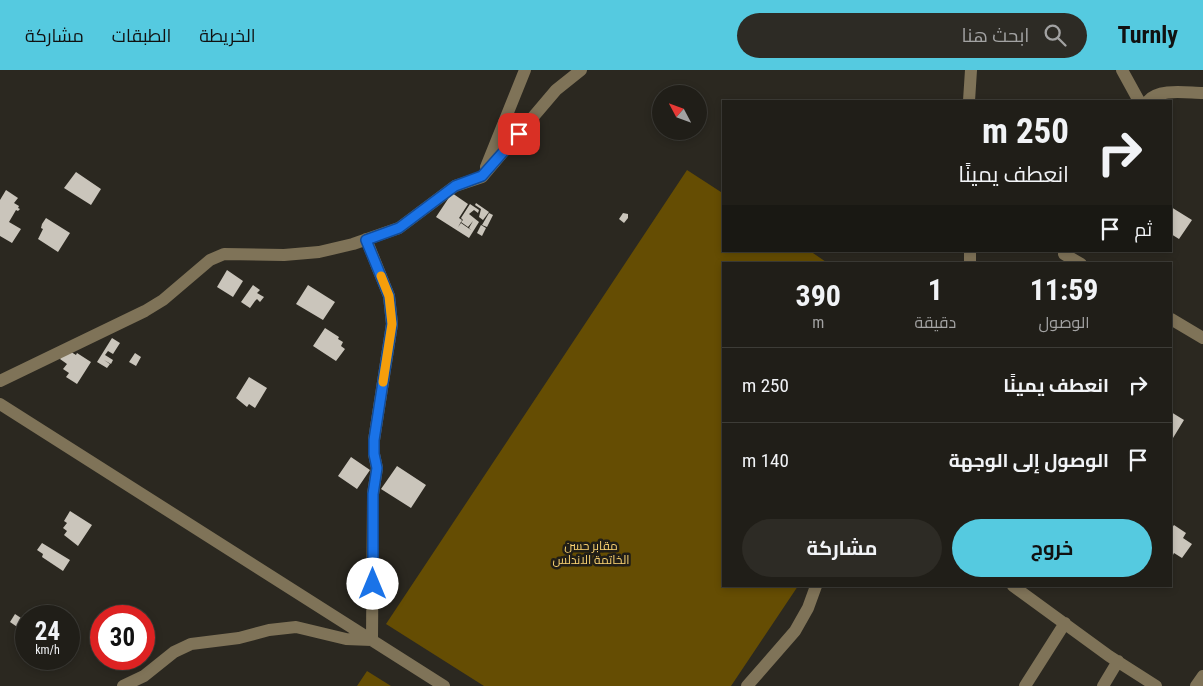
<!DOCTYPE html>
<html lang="ar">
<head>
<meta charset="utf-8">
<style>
	body { margin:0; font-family:"Roboto Condensed",Cairo,sans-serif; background:#2d2b25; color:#f1f3f6; direction:rtl; height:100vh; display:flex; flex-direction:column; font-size:19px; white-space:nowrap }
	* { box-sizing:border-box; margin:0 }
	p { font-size:16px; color:#a2a2a2 }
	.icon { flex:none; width:28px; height:28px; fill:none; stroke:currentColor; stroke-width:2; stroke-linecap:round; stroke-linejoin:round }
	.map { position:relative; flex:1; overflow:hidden; direction:ltr }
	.drawer { position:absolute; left:722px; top:192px; width:450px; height:325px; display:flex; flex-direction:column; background:#201e18; border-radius:0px; box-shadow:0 2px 8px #0003,0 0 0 1px #3d3c37; direction:rtl }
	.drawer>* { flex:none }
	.guide { position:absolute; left:722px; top:30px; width:450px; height:152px; border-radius:0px; box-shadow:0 2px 8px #0003,0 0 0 1px #3d3c37; direction:rtl; background:#201e18; color:#f1f3f6; overflow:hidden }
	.needle { width:32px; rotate:311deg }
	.controls { position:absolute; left:652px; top:15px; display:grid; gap:10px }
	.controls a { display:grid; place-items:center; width:55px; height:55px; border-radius:50%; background:#201e18; box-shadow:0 2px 8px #0003,0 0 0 1px #3d3c37; font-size:25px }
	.speed { position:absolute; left:15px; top:535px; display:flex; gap:10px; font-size:25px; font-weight:700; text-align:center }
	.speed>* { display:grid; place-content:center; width:65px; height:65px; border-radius:50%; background:#201e18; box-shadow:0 2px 8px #0003,0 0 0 1px #3d3c37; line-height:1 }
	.speed small { font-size:12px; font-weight:400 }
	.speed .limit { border:8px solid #d22; background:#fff; color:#111 }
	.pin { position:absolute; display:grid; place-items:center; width:42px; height:42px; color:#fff; margin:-21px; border-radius:10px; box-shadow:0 2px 8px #0006 }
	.me { position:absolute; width:55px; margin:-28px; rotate:0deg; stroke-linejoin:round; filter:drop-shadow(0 0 4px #0008) }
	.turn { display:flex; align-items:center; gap:18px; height:105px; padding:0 20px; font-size:22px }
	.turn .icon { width:65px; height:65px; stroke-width:2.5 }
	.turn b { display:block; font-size:35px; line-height:42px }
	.then { display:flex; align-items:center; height:48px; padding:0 20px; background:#0003; gap:10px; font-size:19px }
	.eta { display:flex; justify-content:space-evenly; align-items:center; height:85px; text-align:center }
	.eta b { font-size:30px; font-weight:700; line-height:35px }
	.cta { display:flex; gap:10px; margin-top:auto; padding:10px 20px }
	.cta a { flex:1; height:58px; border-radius:30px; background:#55cae0; color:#111; font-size:20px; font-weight:700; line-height:58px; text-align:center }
	.cta a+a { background:#2d2b25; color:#f1f3f6 }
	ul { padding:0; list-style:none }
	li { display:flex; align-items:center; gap:15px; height:75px; padding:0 20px; border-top:1px solid #3d3c37 }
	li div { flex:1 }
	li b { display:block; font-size:19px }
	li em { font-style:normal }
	header { display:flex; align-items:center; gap:30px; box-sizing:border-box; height:70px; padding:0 25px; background:#55cae0; color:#111 }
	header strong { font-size:24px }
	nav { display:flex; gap:28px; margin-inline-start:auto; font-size:18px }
	.search { width:350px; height:45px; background:#2d2b25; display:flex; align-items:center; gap:12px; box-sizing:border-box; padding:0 18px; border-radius:28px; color:#a2a2a2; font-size:19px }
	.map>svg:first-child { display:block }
	.green { fill:#654d03 }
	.building { fill:#cac5bb }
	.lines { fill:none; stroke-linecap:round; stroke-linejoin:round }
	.minor { stroke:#7f7358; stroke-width:12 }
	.route-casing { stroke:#114b97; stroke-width:12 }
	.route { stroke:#1a73e8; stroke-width:9 }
	.slow { stroke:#f59e0b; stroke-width:9 }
	.labels { text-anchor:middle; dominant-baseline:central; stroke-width:5; stroke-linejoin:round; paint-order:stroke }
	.park-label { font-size:12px; fill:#fbd372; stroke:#211e17 }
</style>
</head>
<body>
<header>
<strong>Turnly</strong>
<div class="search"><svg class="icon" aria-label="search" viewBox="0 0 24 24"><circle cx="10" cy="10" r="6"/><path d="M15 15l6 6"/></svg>ابحث هنا</div>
<nav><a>الخريطة</a><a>الطبقات</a><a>مشاركة</a></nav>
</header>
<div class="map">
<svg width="1203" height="616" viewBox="0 0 1203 616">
	<rect width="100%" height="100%" fill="#2b2820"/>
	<path class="green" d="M687 100 724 124V181H810L829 194H724V516H798L731 616H484L386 554Z
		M367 601 391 616H357Z"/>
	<path class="building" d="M76 102 101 119 91 135 64 118Z
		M6 120 18 128 14 133 19 136 18 138 20 139 18 141 16 140 9 152 21 159 12 173 0 166V130Z
		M452 123 468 134 459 148 462 150 458 157 461 153 471 160 469 158 473 151 468 157 461 152 463 150 461 148 470 134 479 140 478 143 474 140 469 144 479 152 469 168 436 147Z
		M476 133 489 142 483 150 479 147 481 139 475 135Z
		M1171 137 1192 150 1179 169 1171 164Z
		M489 143 493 145 487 157 482 155Z
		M623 143 628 144V148L624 153 619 149Z
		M46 148 70 163 58 182 38 169 43 159 41 158 42 154Z
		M481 155 486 158 482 166 477 163Z
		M227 200 243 211 233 227 217 217Z
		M253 215 260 220 257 223 264 227 260 232 257 229 255 231 250 238 241 232Z
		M308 215 335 232 323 250 296 234Z
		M325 258 339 267 338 269 343 272 341 276 345 279 336 291 313 276Z
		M112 268 120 273 113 284 108 281 105 285 113 290 111 294 104 290 110 294 107 298 97 292Z
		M66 279 76 285 77 283 91 292 77 314 66 307 69 303 63 299 67 294 60 289Z
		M135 283 141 287 136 296 129 292Z
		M249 307 267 318 255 338 249 334 247 337 236 328Z
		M1171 342 1184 350 1173 368 1171 367Z
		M351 387 370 400 357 419 338 406Z
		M397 396 426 415 411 438 381 419Z
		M70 441 92 455 78 476 64 465 67 461 63 458 67 453 64 451Z
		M1174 455 1186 463 1183 468 1192 474 1182 488 1174 483 1173 485 1171 483V459Z
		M42 473 70 490 63 501 42 487 43 484 37 480Z
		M15 544 21 548 19 551 22 553 26 547V563L10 552Z"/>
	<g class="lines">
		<path class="minor" d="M1122 0 1139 31
			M969 31 971 0
			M1148 31C1159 18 1187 23 1203 23
			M486 97 525 0
			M970 181V194
			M1064 184 1081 194
			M1171 249 1203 268
			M0 311 145 241 163 230 210 190 224 184 284 185 319 182 353 174 399 158 455 116 482 107 556 20 581 0
			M0 334 444 616
			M1013 516 1109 586 1156 616
			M123 616 144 606 174 582 191 574 239 568 269 560 296 557 346 569 372 570 373 424 377 398 374 384V370L392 254 389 226 366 169
			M747 616 795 561 808 538 816 516
			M1025 616 1065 553
			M1103 616 1118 591
			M1196 616 1203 606"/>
	</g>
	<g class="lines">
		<g class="route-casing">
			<path id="route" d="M373 514V424L377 398 374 384V370L392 254 389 226 366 170 399 158 455 116 482 106 519 64"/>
		</g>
		<use href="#route" class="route"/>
		<path class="slow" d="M381 206 389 226 392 254 383 312"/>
	</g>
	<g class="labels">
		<g class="park-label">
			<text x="591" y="476">مقابر حسن<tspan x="591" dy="14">الخاتمة الاندلس</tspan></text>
		</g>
	</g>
</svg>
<div class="controls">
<a><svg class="needle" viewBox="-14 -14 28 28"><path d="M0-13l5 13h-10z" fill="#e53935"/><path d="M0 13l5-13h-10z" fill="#a2a2a2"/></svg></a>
</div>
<div class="speed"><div>24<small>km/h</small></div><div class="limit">30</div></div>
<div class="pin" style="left:519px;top:64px;background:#d93025"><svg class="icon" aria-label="arrive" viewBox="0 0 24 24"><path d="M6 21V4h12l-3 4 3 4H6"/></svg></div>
<svg class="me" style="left:373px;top:514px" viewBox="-20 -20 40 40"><circle r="19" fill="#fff"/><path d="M0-13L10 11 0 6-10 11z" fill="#1a73e8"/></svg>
<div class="guide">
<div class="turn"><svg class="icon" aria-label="right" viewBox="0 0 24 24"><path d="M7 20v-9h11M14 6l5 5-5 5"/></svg><div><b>250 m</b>انعطف يمينًا</div></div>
<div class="then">ثم<svg class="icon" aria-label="arrive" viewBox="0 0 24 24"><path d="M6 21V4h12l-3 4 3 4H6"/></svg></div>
</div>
<section class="drawer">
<div class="eta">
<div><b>11:59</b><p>الوصول</p></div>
<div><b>1</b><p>دقيقة</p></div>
<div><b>390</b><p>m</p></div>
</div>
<ul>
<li><svg class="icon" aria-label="right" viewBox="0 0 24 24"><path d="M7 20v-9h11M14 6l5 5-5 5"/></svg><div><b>انعطف يمينًا</b></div><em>250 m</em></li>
<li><svg class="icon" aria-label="arrive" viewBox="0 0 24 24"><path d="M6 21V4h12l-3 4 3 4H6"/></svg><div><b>الوصول إلى الوجهة</b></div><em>140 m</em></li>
</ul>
<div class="cta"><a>خروج</a><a>مشاركة</a></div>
</section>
</div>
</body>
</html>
